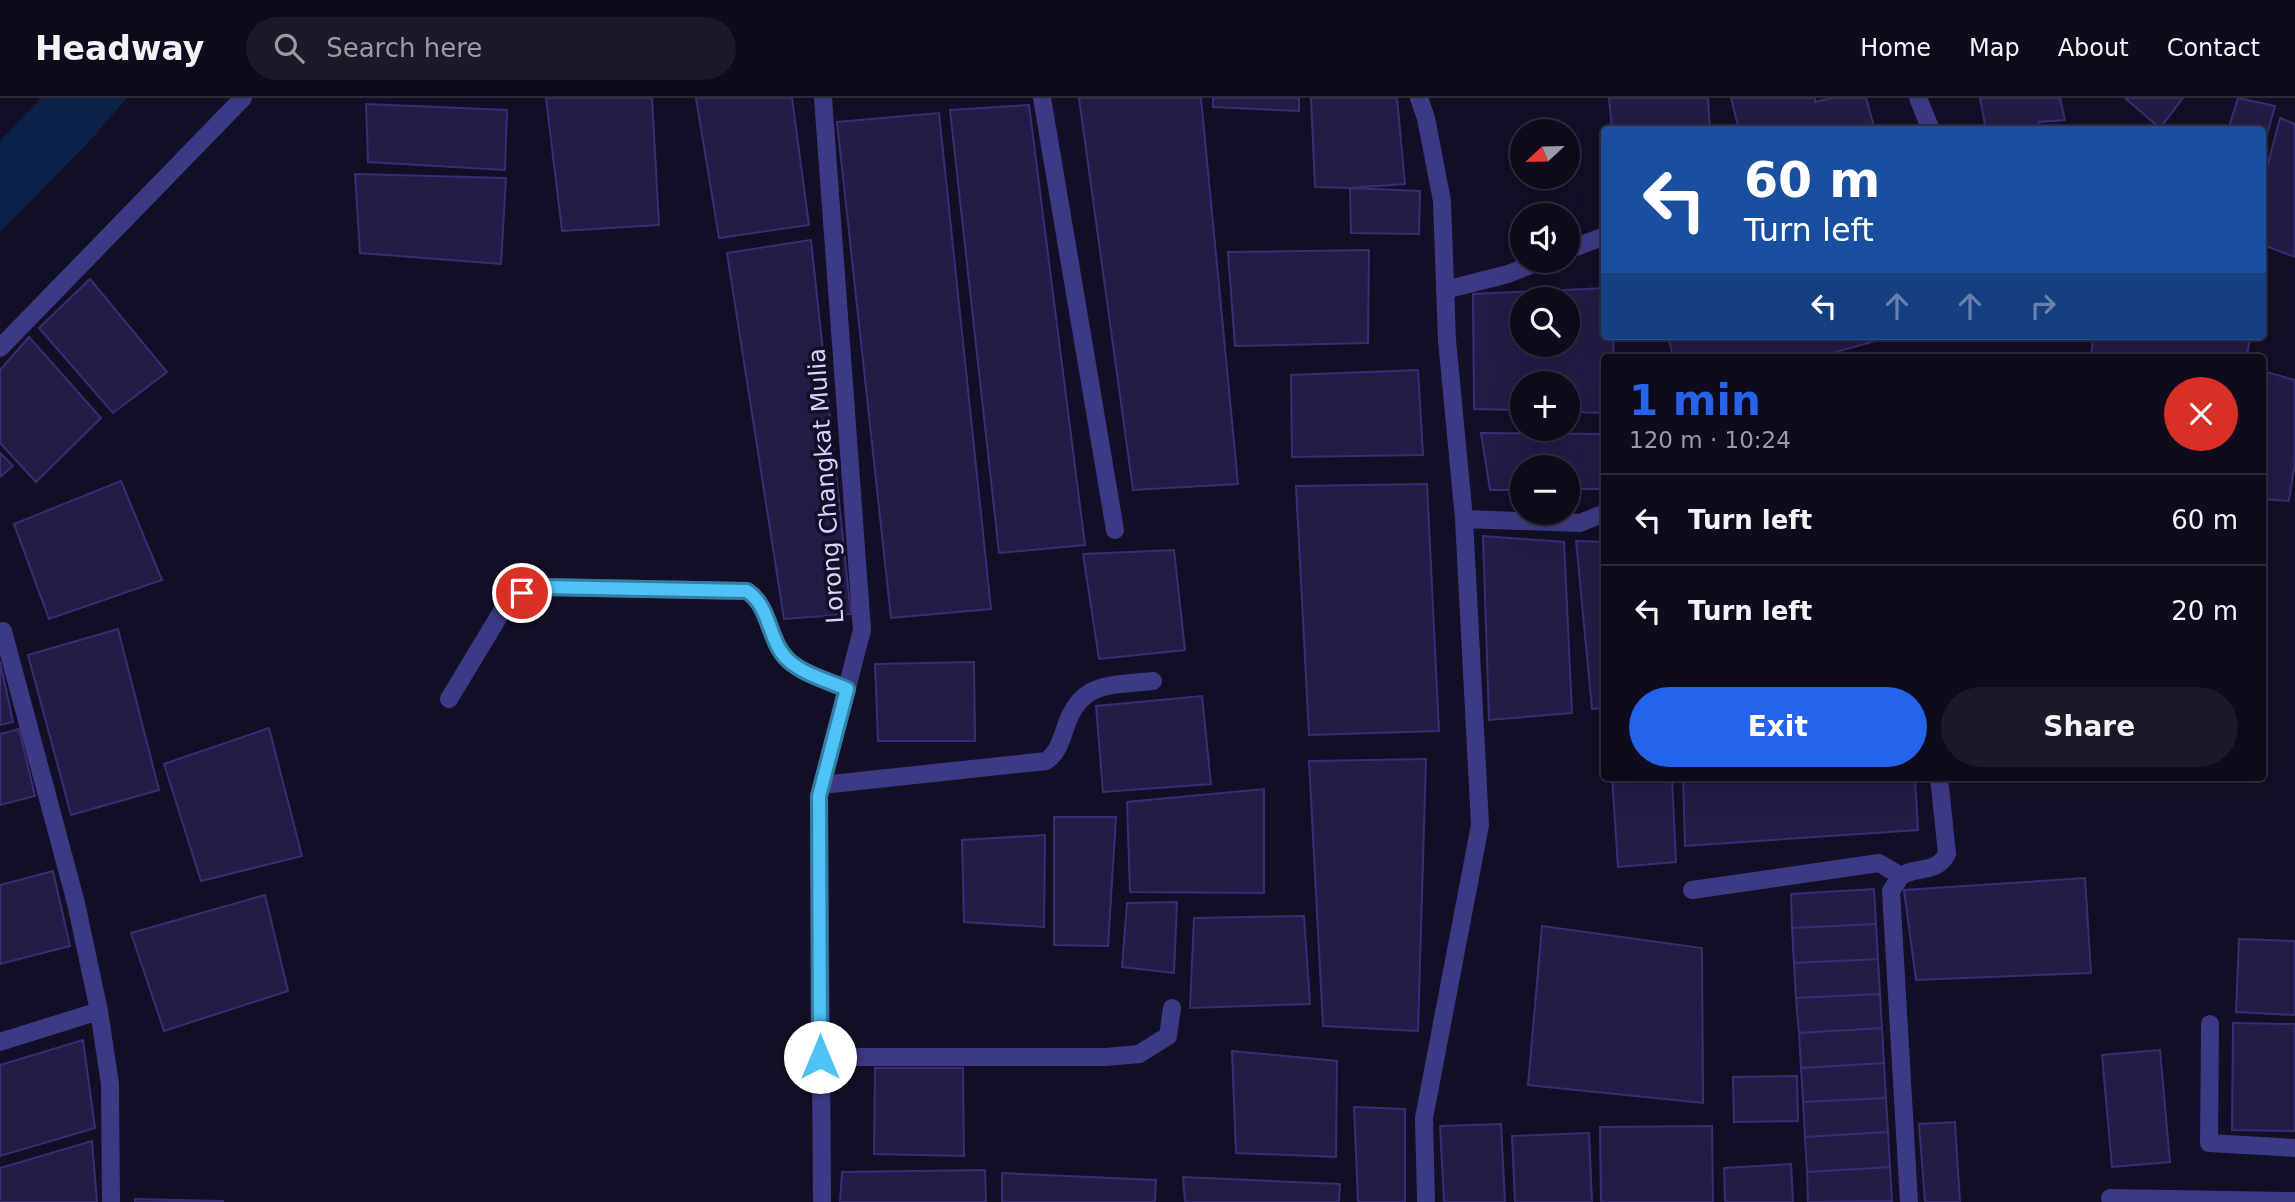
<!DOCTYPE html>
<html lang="en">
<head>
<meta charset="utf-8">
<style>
	body { margin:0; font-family:"DejaVu Sans",sans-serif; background:#1c1929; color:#f1f3f6; height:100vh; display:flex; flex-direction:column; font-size:26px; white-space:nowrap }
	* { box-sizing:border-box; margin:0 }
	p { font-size:23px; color:#9b9ba3 }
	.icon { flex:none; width:38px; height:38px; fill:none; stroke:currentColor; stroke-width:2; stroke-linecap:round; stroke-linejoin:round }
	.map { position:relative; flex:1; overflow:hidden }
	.side { position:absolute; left:1601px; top:256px; width:665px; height:427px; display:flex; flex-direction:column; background:#0e0b1c; border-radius:7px; box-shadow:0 7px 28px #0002,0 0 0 2px #2e2b3b }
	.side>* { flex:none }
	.guide { position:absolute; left:1601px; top:28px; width:665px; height:214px; border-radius:7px; box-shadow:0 7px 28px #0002,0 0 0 2px #2e2b3b; background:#1a4fa0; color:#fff; overflow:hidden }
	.needle { width:46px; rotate:248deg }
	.controls { position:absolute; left:1510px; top:21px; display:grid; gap:14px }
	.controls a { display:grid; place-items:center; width:70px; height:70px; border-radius:50%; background:#0e0b1c; box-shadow:0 7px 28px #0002,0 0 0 2px #2e2b3b; font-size:35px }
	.pin { position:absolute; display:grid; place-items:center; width:60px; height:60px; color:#fff; margin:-30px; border:4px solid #fff; border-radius:50%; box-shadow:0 2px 7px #0007 }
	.me { position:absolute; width:77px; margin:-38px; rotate:0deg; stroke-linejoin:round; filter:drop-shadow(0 0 5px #0008) }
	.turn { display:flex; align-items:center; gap:24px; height:147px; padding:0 28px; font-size:32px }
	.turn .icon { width:91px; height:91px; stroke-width:2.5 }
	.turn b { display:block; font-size:49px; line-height:60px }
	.lanes { display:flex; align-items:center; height:66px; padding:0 28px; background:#0003; justify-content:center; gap:35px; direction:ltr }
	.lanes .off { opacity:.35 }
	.round { display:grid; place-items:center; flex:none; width:74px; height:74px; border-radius:37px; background:#1c1929 }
	.summary { display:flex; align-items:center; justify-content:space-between; height:119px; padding:0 28px }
	h1 { font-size:42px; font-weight:700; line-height:52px; color:#2563eb }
	.cta { display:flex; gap:14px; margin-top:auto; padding:14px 28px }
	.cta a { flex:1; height:80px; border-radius:42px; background:#2563eb; color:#fff; font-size:28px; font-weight:700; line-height:80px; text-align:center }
	.cta a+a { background:#1c1929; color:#f1f3f6 }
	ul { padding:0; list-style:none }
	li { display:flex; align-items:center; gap:21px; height:91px; padding:0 28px; border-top:2px solid #2e2b3b }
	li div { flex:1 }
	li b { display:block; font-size:26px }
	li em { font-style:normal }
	header { display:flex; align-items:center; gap:42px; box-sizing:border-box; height:98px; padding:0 35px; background:#0e0b1c; border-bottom:2px solid #2e2b3b }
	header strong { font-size:33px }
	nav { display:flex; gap:38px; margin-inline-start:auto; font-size:24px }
	.search { width:490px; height:63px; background:#1c1929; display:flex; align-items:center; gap:18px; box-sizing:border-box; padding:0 24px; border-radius:38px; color:#9b9ba3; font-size:26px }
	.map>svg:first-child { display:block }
	.water { fill:#0c2248 }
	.building { fill:#241b47; stroke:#3b2d73; stroke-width:2; fill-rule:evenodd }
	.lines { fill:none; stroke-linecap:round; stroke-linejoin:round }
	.minor { stroke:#3d3a85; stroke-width:18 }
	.route-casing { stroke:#337fa1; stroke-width:18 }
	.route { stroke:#4fc3f7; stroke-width:12 }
	.labels { text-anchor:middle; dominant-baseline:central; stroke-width:7; stroke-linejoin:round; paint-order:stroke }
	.street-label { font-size:24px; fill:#d9d4ff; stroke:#130f26 }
</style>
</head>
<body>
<header>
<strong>Headway</strong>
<div class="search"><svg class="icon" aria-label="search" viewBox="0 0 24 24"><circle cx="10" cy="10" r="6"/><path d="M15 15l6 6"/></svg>Search here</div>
<nav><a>Home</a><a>Map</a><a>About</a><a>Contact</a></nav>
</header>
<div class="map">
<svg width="2295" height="1104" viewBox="0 0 2295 1104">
	<rect width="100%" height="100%" fill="#130f26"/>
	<path class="water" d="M41 0H127L88 45 0 134V43Z"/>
	<path class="building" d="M546 0H652L659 127 562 133Z
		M696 0H792L809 127 719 140Z
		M1079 0H1201L1238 386 1133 392Z
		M1213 0H1299V13L1213 9Z
		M1311 0H1397L1405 86 1350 90 1315 89Z
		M1609 0H1708L1710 32H1612Z
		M1731 0H1815V4L1832 0H1866L1875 32H1739Z
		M1980 0H2060L2065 22 2039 24 2041 32H1986Z
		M2125 0H2183L2160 30Z
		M2238 0 2275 8 2263 51V32H2228Z
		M366 6 507 12 505 72 368 64Z
		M1029 7 1085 447 999 455 950 12Z
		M939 15 991 511 891 520 837 24Z
		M2280 20 2295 26V159L2263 147V85Z
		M355 76 506 80 501 166 360 155Z
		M1350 90 1420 93 1419 136 1351 135Z
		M811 142 851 516 784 521 727 155Z
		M1369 152 1368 245 1235 248 1228 154Z
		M90 181 167 274 113 315 39 230Z
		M1605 190V238H1614L1613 259H1605V315L1568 314V285H1522V312L1474 311 1473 196ZM1522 201H1568V247H1522Z
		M1668 238H1893L1818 259H1673Z
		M2093 238H2250L2247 259H2091Z
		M29 239 101 320 36 384 0 345V272Z
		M1418 272 1423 357 1292 359 1291 277Z
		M2263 273 2295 282V362L2289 403 2263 401Z
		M1481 335 1604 336 1605 391H1568V369H1522V392H1490Z
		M0 355 13 368 0 379Z
		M121 383 162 482 49 521 14 426Z
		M1427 386 1439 633 1309 637 1296 388Z
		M1483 438 1564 444 1572 615 1489 622Z
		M1576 443 1605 444V610L1592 611Z
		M1174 452 1185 552 1099 561 1083 456Z
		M118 531 159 692 71 717 28 557Z
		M0 563 13 624 0 627Z
		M974 564 975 643H878L875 566Z
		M1202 598 1211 686 1103 694 1096 608Z
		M269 630 302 758 201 783 164 666Z
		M19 631 35 698 0 707V636Z
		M1426 661 1418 933 1323 928 1309 663Z
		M1612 679H1672L1676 764 1618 769Z
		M1683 679H1915L1918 732 1685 748Z
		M1264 691V795L1130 794 1127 704Z
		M1054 719H1116L1108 848 1054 847Z
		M1045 737 1044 829 964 824 962 742Z
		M53 773 70 848 0 866V787Z
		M2085 780 2091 875 1916 882 1904 792Z
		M1874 791 1876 826 1792 830 1791 796Z
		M265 797 288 893 164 933 131 835Z
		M1177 804 1174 875 1122 869 1127 805Z
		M1304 818 1310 906 1190 910 1194 820Z
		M1876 826 1878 861 1794 865 1792 830Z
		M1542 828 1702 850 1703 1005 1528 987Z
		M2239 841 2295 843V917L2236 914Z
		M1878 861 1880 896 1796 900 1794 865Z
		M1880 896 1882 930 1799 935 1796 900Z
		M2233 925 2295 926V1033L2232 1032Z
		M1882 930 1884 965 1801 970 1799 935Z
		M83 942 95 1030 0 1058V967Z
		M2160 952 2170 1064 2112 1069 2102 957Z
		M1232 953 1337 963 1336 1059 1236 1055Z
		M1884 965 1886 1000 1803 1004 1801 970Z
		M875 970H963L964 1058 874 1056Z
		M1797 978 1798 1023 1734 1024 1733 979Z
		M1886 1000 1888 1034 1805 1039 1803 1004Z
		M1354 1009 1405 1011V1104H1358Z
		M1955 1024 1960 1104H1925L1919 1026Z
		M1501 1026 1505 1104H1444L1440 1028Z
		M1712 1028 1713 1104H1601L1600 1029Z
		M1888 1034 1890 1069 1807 1074 1805 1039Z
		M1589 1035 1592 1104H1515L1512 1038Z
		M92 1043 97 1104H0V1070Z
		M1791 1066 1793 1104H1725L1724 1070Z
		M1890 1069 1892 1103 1808 1104 1807 1074Z
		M985 1072 986 1104H840L842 1074Z
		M1002 1075 1156 1082 1155 1104H1002Z
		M1183 1079 1340 1086 1339 1104H1185Z
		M135 1101 224 1103 135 1104Z"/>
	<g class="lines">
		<path class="minor" d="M1042 0 1115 432
			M1419 0 1426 20 1442 103 1447 242 1464 421 1480 727 1424 1020 1426 1104
			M1918 0 1931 32
			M1568 152 1605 138
			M1445 192 1508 176 1541 163
			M0 250 243 0
			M1464 421 1580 425 1605 415
			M0 534 3 533 76 805 99 913
			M449 601 507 505 522 495 543 489 747 493C771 509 768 543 788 562 803 576 828 583 847 591
			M822 687 1046 663C1058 655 1060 644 1065 631 1080 582 1110 588 1153 583
			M1901 778C1918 767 1935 777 1947 756L1939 679
			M1692 792 1879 765 1901 778 1891 793 1909 1104
			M2210 926 2209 1045 2295 1050
			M0 944 99 913 110 986 111 1104
			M820 959H1106L1139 956 1168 938 1172 910
			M2110 1100 2295 1103
			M822 1104 819 698 862 532 823 0"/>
	</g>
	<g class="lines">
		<g class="route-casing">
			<path id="route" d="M522 495 543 489 747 493C771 509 768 543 788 562 803 576 828 583 847 591L819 698 820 959"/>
		</g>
		<use href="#route" class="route"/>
	</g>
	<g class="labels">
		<g class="street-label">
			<text transform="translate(826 388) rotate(-94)">Lorong Changkat Mulia</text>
		</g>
	</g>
</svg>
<div class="controls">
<a><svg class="needle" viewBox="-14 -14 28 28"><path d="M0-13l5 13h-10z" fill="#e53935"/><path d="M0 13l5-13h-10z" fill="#9b9ba3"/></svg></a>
<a><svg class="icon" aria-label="sound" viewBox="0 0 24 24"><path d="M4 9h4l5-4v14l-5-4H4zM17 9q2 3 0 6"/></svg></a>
<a><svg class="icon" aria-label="search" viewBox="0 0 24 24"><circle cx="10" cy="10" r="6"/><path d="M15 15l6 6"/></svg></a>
<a>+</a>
<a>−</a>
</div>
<div class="pin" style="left:522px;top:495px;background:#d93025"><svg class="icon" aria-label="arrive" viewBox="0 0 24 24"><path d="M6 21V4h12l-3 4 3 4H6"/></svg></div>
<svg class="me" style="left:820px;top:959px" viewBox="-20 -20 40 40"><circle r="19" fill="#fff"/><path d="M0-13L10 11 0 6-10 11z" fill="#4fc3f7"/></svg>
<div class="guide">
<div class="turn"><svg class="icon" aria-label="left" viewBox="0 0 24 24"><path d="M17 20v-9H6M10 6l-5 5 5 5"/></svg><div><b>60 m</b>Turn left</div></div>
<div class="lanes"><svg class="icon" aria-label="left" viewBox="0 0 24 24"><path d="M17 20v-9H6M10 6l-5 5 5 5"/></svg><svg class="icon off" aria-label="ahead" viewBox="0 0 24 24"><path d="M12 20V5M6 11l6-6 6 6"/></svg><svg class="icon off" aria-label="ahead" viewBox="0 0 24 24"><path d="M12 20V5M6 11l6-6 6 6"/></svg><svg class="icon off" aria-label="right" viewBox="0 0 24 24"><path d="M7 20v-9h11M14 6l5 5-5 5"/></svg></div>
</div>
<section class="side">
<div class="summary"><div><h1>1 min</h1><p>120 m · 10:24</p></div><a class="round" style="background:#d93025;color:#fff"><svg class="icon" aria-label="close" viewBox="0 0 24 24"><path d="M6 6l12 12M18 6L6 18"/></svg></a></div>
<ul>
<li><svg class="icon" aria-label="left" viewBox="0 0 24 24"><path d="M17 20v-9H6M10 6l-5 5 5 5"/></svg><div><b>Turn left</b></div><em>60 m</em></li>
<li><svg class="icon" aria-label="left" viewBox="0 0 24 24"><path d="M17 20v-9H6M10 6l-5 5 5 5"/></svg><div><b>Turn left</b></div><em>20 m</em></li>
</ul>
<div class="cta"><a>Exit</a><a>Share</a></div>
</section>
</div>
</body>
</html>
